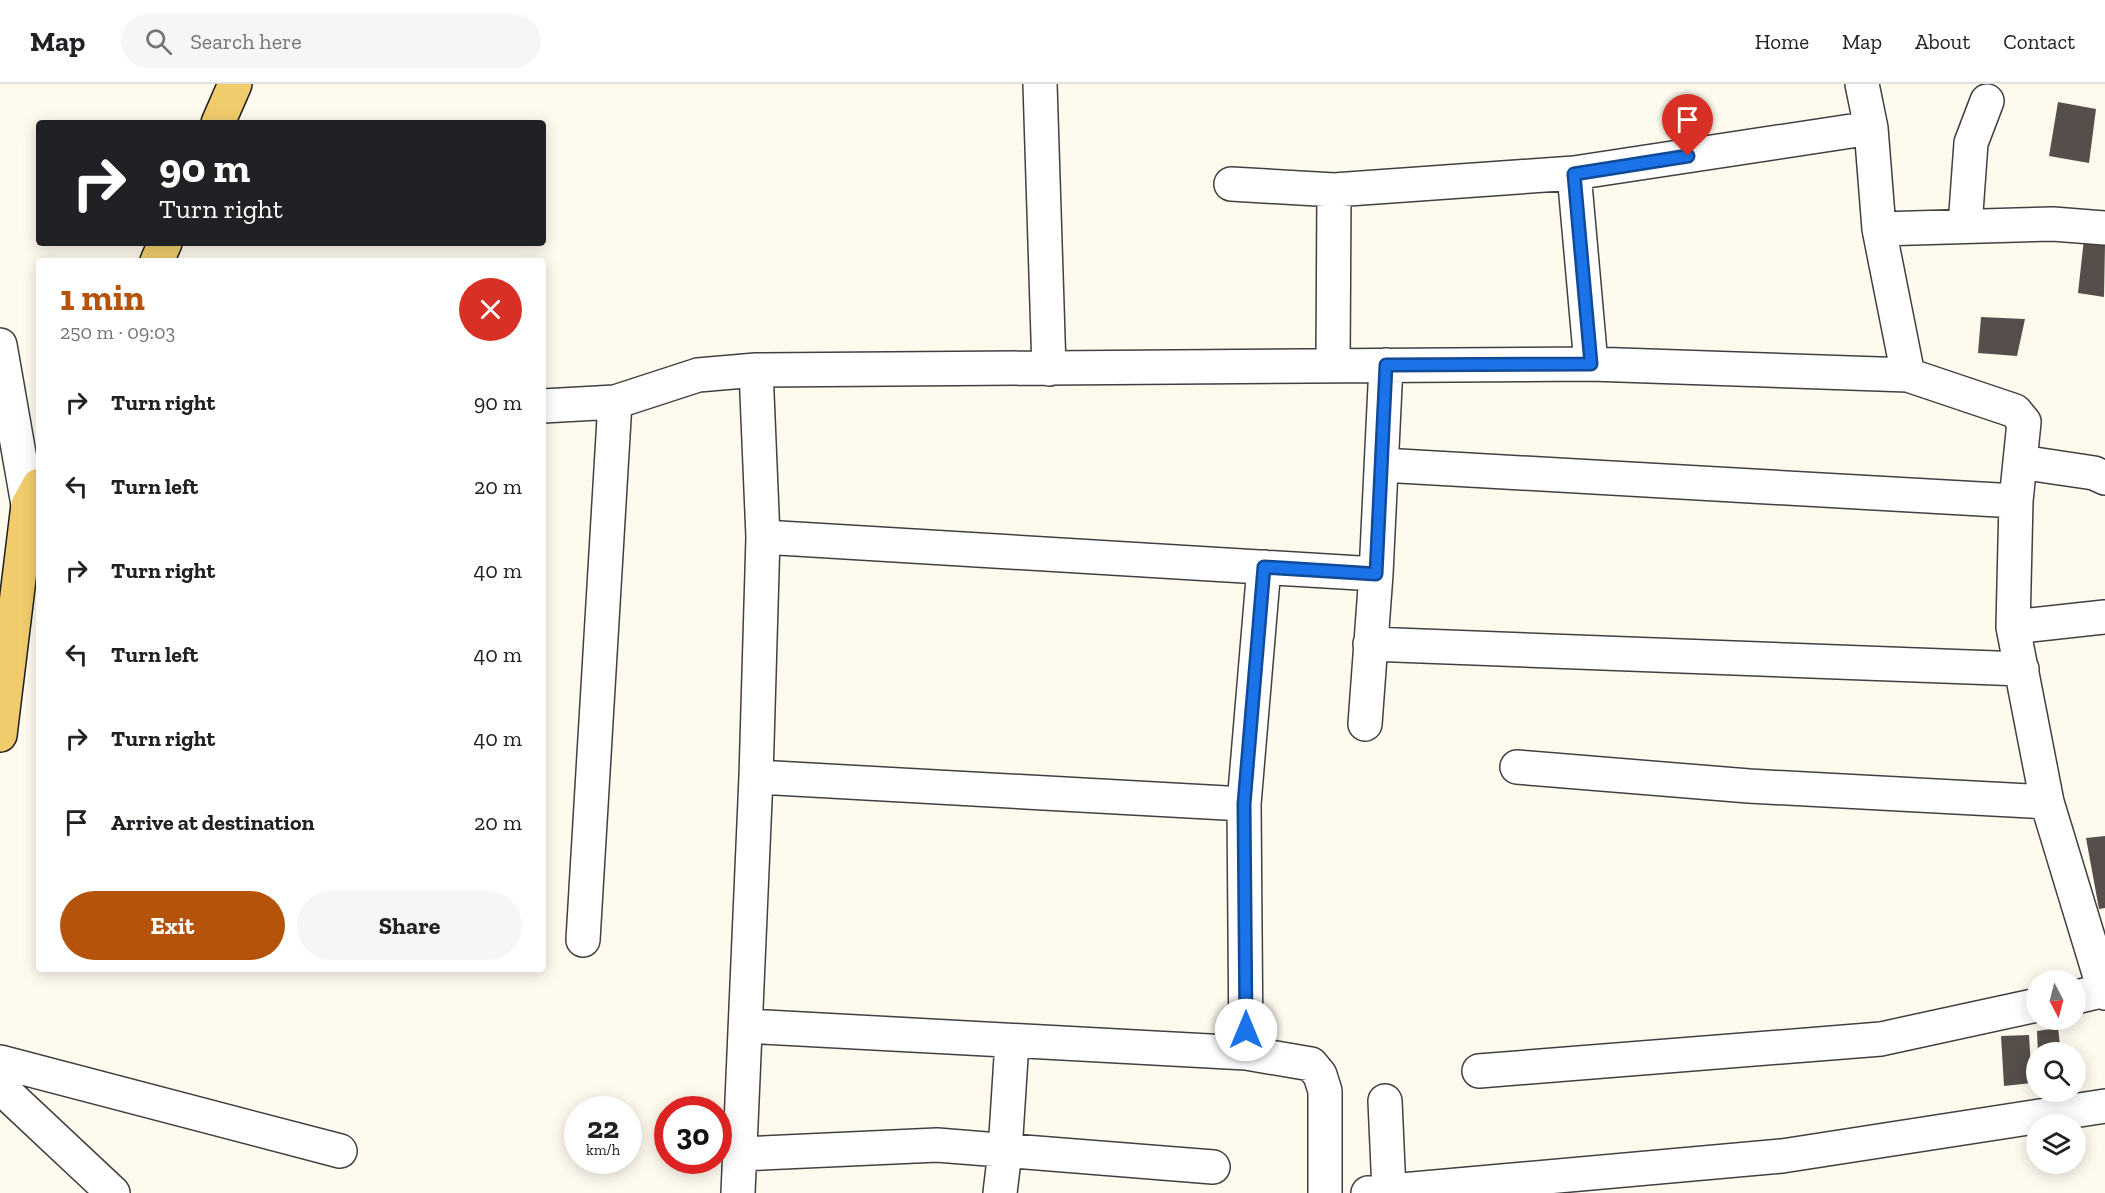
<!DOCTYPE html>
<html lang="en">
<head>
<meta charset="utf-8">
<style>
	body { margin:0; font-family:"Zilla Slab",serif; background:#f6f6f6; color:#202124; height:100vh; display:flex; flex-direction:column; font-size:22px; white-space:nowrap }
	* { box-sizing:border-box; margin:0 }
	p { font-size:20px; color:#757577 }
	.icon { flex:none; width:33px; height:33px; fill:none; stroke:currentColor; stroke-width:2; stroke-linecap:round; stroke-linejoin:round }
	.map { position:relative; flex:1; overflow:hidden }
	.panel { position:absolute; left:36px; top:174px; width:510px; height:714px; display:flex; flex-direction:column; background:#fff; border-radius:6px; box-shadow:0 3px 15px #0003 }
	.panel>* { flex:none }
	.guide { position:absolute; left:36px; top:36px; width:510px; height:126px; border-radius:6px; box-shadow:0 3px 15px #0003; background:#202124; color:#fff; overflow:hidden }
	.needle { width:39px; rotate:173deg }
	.fabs { position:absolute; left:2026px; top:886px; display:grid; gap:12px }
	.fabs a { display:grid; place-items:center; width:60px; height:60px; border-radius:50%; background:#fff; box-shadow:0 3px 15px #0003; font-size:30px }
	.speed { position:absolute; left:564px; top:1012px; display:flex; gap:12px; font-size:30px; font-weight:700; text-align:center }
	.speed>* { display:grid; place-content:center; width:78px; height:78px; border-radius:50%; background:#fff; box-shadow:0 3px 15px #0003; line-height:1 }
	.speed small { font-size:15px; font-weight:400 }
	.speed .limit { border:9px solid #d22; background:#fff; color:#111 }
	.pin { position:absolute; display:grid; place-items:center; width:51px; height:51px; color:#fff; margin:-62px -26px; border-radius:50% 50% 50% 0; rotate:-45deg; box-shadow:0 0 6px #0007 }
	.pin .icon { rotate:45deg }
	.me { position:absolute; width:66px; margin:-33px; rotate:0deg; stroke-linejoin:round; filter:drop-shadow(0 0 4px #0008) }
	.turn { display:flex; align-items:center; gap:21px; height:126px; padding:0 24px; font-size:27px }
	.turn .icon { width:78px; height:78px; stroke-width:2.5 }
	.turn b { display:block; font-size:42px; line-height:51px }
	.round { display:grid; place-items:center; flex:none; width:63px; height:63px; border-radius:32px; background:#f6f6f6 }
	.headline { display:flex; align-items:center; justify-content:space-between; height:102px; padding:0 24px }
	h1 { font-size:36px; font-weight:800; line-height:45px; color:#b45309 }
	.action { display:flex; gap:12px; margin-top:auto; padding:12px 24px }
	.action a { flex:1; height:69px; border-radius:36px; background:#b45309; color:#fff; font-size:24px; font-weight:800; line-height:69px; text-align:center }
	.action a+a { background:#f6f6f6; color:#202124 }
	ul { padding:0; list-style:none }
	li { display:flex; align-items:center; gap:18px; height:84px; padding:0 24px }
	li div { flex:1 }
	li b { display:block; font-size:22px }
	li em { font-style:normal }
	header { display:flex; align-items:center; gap:36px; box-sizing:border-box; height:84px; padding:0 30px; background:#fff; border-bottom:2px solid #e0e0e0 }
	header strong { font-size:28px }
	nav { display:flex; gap:33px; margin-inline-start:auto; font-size:21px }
	.search { width:420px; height:54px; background:#f6f6f6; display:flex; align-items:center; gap:15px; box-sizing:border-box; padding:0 21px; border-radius:33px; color:#757577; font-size:22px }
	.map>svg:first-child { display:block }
	.building { fill:#554e4a }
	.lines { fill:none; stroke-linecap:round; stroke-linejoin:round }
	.minor-casing { stroke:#404040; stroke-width:36 }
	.major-casing { stroke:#1e1e1e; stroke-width:36 }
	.minor { stroke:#fff; stroke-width:33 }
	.major { stroke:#f0cc6c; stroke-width:33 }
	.route-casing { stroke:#114b97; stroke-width:15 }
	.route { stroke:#1a73e8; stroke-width:10 }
</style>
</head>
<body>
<header>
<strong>Map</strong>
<div class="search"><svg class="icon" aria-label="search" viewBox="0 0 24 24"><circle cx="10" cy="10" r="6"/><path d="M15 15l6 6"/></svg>Search here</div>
<nav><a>Home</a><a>Map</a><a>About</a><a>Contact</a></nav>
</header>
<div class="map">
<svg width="2105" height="1109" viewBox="0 0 2105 1109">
	<rect width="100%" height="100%" fill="#fefaee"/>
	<path class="building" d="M2058 18 2096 25 2089 79 2049 72Z
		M2084 155 2105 161 2104 213 2078 209Z
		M1981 233 2025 235 2017 272 1978 269Z
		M2105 752V824L2099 825 2086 754Z
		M2058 944 2061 969H2038L2037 947Z
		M2029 951 2032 999 2004 1002 2001 952Z"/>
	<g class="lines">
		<g class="minor-casing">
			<path id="minor" d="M1040 0 1049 285
				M1862 0 1871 44 1879 145 1908 291
				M1574 89 1591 280
				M1231 100 1334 106 1574 89 1871 44
				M1965 142 1971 59 1987 17
				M1879 145 2053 140 2105 144
				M0 261 28 421
				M1333 281 1334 106
				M543 322 615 318 698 291 756 286 1591 280 1908 291 2015 327 2024 338 2016 417 2013 543 2047 718
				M2020 378 2094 389 2105 394
				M1382 381 2016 417
				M763 453 1376 490
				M2013 543 2105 533
				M1370 560 2022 585
				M1365 640 1376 490 1386 281
				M1517 683 1749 702 2047 718 2105 909
				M756 693 1244 720
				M583 856 615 318
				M2076 913 2105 906
				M746 942 1246 969 1311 980 1320 991 1325 1007V1109
				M1246 969 1244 720 1264 483
				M0 978 340 1067
				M1479 987 1881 955 2037 921
				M0 1003 113 1109
				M1385 1017 1389 1107
				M740 1070 937 1061 1213 1083
				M738 1109 756 693 763 453 756 286
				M1000 1109 1005 1067 1012 958
				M1368 1109 1782 1072 2105 1022"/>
		</g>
		<g class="major-casing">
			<path id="major" d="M218 39 235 0
				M157 177 165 159
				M0 651 28 421 39 401"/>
		</g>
		<use href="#minor" class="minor"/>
		<use href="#major" class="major"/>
	</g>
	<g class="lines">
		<g class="route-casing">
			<path id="route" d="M1246 946 1244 720 1264 483 1376 490 1386 281 1591 280 1574 90 1688 72"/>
		</g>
		<use href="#route" class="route"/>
	</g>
</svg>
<div class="fabs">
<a><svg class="needle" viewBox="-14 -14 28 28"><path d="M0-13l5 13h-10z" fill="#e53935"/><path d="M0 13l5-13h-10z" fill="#757577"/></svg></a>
<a><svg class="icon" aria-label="search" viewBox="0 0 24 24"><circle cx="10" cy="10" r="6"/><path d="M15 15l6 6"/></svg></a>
<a><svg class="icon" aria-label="layers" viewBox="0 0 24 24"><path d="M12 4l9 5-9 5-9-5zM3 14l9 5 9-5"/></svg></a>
</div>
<div class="speed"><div>22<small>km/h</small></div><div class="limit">30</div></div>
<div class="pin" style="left:1688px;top:72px;background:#d93025"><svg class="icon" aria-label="arrive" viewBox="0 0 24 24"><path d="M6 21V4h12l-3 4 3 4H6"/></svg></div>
<svg class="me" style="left:1246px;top:946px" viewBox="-20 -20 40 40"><circle r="19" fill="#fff"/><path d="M0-13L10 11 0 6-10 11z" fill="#1a73e8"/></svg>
<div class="guide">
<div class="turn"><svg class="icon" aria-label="right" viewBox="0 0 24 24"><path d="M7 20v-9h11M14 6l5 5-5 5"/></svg><div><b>90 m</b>Turn right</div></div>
</div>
<section class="panel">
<div class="headline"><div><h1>1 min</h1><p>250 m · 09:03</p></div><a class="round" style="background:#d93025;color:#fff"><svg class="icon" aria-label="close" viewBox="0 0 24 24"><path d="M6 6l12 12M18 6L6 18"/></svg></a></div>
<ul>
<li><svg class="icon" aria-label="right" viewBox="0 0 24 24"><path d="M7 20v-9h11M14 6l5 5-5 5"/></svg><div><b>Turn right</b></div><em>90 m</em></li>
<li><svg class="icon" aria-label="left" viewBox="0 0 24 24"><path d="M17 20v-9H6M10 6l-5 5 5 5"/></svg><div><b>Turn left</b></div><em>20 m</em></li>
<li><svg class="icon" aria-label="right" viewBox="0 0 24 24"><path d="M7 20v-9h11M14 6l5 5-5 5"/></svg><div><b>Turn right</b></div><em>40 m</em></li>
<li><svg class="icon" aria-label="left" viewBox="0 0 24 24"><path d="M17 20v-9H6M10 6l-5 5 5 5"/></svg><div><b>Turn left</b></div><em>40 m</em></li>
<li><svg class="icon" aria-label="right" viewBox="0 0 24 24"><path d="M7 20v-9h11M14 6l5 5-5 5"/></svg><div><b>Turn right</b></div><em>40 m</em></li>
<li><svg class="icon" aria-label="arrive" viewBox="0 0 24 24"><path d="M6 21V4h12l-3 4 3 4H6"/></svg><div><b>Arrive at destination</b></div><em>20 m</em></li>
</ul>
<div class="action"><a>Exit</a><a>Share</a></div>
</section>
</div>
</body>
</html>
